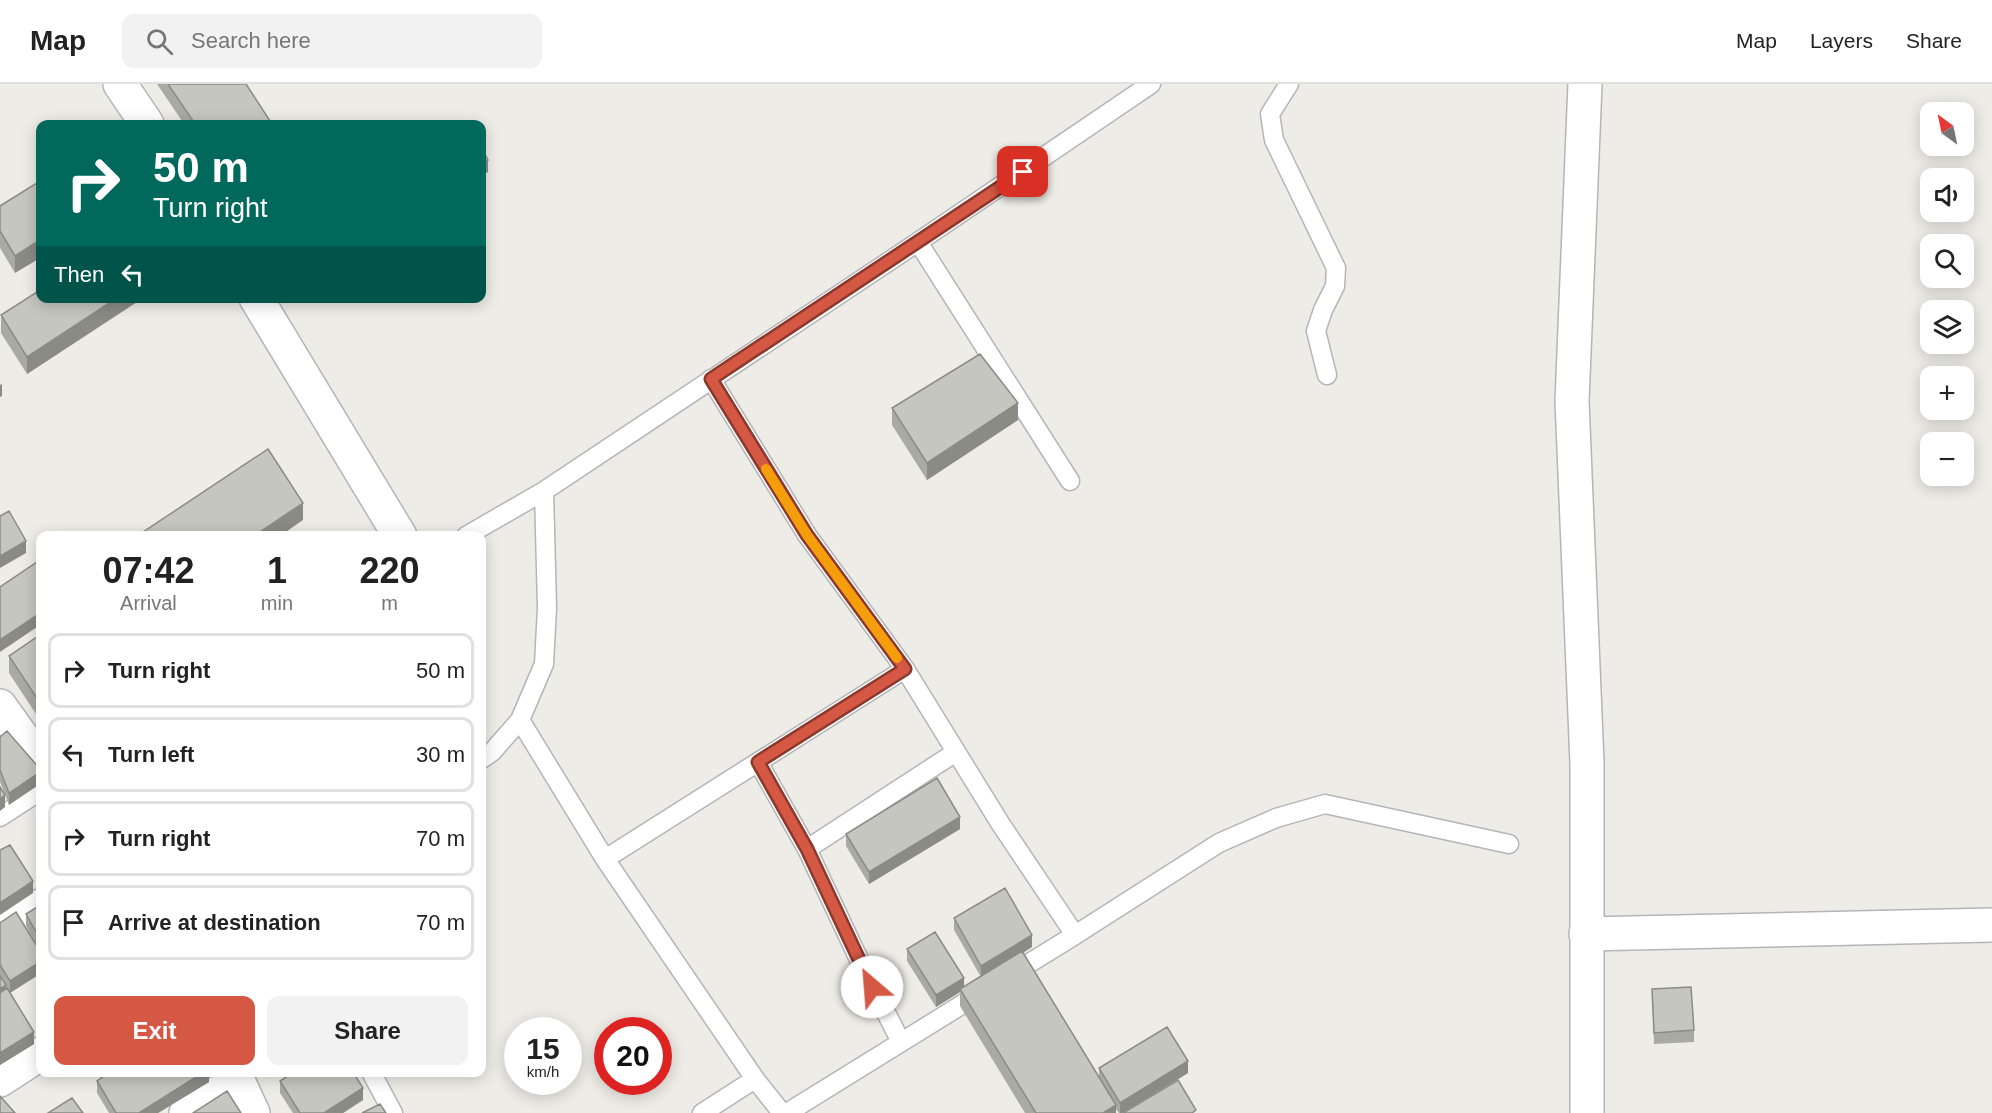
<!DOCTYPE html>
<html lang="en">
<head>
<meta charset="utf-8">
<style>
	body { margin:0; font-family:Arial,sans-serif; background:#f2f2f2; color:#222; height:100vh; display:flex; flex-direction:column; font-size:22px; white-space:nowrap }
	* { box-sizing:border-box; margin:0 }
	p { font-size:20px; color:#767676 }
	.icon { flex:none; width:33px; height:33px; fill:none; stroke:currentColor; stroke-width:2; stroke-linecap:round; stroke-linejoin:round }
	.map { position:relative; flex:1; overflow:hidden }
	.sheet { position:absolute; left:36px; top:447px; width:450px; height:546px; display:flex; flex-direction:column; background:#fff; border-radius:12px; box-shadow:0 3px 15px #0003 }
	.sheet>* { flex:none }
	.top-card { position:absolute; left:36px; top:36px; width:450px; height:183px; border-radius:12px; box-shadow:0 3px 15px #0003; background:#00695c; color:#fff; overflow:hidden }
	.needle { width:39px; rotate:327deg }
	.tools { position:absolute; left:1920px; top:18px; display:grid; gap:12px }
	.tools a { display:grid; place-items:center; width:54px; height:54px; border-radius:12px; background:#fff; box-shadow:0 3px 15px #0003; font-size:30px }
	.speed { position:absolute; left:504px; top:933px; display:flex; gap:12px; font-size:30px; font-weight:700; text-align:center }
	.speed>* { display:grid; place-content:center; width:78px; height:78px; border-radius:50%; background:#fff; box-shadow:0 3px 15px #0003; line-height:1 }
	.speed small { font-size:15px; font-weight:400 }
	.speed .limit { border:9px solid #d22; background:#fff; color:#111 }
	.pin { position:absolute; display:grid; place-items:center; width:51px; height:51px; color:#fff; margin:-26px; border-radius:12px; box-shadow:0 3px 9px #0006 }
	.me { position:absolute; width:66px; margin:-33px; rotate:333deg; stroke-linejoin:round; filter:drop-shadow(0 0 4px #0008) }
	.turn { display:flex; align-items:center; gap:21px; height:126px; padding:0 18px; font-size:27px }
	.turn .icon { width:78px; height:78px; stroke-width:2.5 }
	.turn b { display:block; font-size:42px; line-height:51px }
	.then { display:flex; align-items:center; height:57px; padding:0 18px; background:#0003; gap:12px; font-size:22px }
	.eta { display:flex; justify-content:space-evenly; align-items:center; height:102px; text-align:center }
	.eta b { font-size:36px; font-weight:600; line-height:42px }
	.button { display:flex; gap:12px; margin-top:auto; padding:12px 18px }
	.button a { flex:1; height:69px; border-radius:12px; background:#d55844; color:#fff; font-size:24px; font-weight:600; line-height:69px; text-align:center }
	.button a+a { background:#f2f2f2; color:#222 }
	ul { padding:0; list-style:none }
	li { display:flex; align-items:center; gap:18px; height:75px; margin:0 12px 9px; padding:0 6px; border:3px solid #e0e0e0; border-radius:12px }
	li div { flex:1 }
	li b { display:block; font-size:22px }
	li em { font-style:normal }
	header { display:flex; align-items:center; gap:36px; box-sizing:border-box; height:84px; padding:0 30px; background:#fff; border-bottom:2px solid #e0e0e0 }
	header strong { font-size:28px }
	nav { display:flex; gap:33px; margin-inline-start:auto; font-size:21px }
	.search { width:420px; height:54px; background:#f2f2f2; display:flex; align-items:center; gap:15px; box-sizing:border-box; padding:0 21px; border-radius:12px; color:#767676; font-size:22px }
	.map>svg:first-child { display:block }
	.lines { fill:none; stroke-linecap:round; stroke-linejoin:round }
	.service-casing { stroke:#b3b5b9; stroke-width:21 }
	.minor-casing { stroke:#b3b5b9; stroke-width:36 }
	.tertiary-casing { stroke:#b3b5b9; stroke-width:36 }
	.service { stroke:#fff; stroke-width:18 }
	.minor { stroke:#fff; stroke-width:33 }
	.tertiary { stroke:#fff; stroke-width:33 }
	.wall { fill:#aaaaa5 }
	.shaded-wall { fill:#8b8b86 }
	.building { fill:#c6c6c0; stroke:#8b8b86; stroke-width:1.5 }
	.route-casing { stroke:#8a392c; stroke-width:15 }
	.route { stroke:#d55844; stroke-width:10 }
	.slow { stroke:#f59e0b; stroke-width:10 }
</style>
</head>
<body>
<header>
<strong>Map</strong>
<div class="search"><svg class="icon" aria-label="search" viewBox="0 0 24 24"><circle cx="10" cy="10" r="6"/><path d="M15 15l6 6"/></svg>Search here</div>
<nav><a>Map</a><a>Layers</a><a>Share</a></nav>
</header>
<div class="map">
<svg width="1992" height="1029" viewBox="0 0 1992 1029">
	<rect width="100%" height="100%" fill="#eeece6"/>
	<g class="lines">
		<g class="service-casing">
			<path id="service" d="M1289 0 1270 30 1274 56 1336 184 1335 202 1323 226 1316 247 1327 291
				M918 158 1070 397
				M711 295 807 451 905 585 1000 739 1075 851 1219 759 1276 734 1325 720 1509 760
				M466 452 544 407 918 158 1151 0
				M520 636 605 775 755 995 782 1029
				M482 675 492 668 520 636 544 580 547 524 544 407
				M758 678 807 765 863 884 901 958
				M0 733 40 707
				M807 765 956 668
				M605 775 905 585
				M1010 891 1075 851
				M371 988 393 1029
				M702 1029 755 995
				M787 1029 979 910"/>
		</g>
		<g class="minor-casing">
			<path id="minor" d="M120 0 147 40
				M256 214 400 452
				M0 622 40 678
				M0 848 40 822
				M1586 850 1992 841
				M234 988 253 1029
				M0 996 40 970
				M186 1029 238 996"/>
		</g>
		<g class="tertiary-casing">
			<path id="tertiary" d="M1585 0 1572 317 1587 679V1029"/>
		</g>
		<use href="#service" class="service"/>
		<use href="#minor" class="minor"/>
		<use href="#tertiary" class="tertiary"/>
	</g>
	<path class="wall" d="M157 0H246L272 40H184Z
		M40 97 15 189 0 164V122Z
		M40 214H143L27 290 1 249V231Z
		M892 324 1018 336 927 396 892 341Z
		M40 551V636L9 589V572Z
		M0 653 40 685 9 721 0 698Z
		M960 745 869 800 846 762V750Z
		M40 821V867L26 842V830Z
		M16 828 10 909 34 960 0 981V839Z
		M954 834 1032 863 1023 869 1099 992V984L1188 989 1122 1029H1119L1116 1025V1029H1025L960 922V908L936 923 907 877V865L964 903 981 893 954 846Z
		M1652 905 1694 946V958L1654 960Z
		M209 988V998L158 1029H109L97 1009V997Z
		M280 997 363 1016 343 1029H293L280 1009Z"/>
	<path class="shaded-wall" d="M488 76V88L482 91V80Z
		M40 156V174L15 189V172Z
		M117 214H143L27 290V273Z
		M2 300V312L0 313V301Z
		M1018 319V336L927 396V379Z
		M303 419V436L280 452H254Z
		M26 457V469L0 484V472Z
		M40 529V541L0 568V556Z
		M40 688V700L9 721V709Z
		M5 711V723L0 727V715Z
		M960 733V745L869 800V788Z
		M33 797V809L0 831V819Z
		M1032 851V863L981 893V882Z
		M40 878V890L10 909V897Z
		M964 894V906L960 905V908L936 923V911Z
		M6 901V913L0 917V905Z
		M34 948V960L0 981V969Z
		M1188 977V989L1122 1029H1120V1019Z
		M204 988H209V998L158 1029H139Z
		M363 1004V1016L343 1029H324Z
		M1116 1021V1029H1103Z"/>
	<path class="building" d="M168 0H246L272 40H195Z
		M482 65 488 76 482 80Z
		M40 97V156L15 172 0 147V122Z
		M40 206V214H117L27 273 1 231Z
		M980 270 1018 319 927 379 892 324Z
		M268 365 303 419 254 452H137Z
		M9 427 26 457 0 472V432Z
		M40 476V529L0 556V503Z
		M40 551V619L9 572Z
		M7 647 40 685V688L9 709 0 686V653Z
		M937 694 960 733 869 788 846 750Z
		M0 703 5 711 0 715Z
		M10 761 33 797 0 819V766Z
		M1005 804 1032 851 981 882 954 834Z
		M40 821V855L26 830Z
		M16 828 40 867V878L10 897 0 881V839Z
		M935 848 964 894 936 911 907 865Z
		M1022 867 1116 1021 1103 1029H1036L960 905Z
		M0 892 6 901 0 905Z
		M1691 903 1694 946 1654 949 1652 905Z
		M7 904 34 948 0 969V909Z
		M1167 943 1188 977 1120 1019 1099 984Z
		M110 988H204L139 1029H116L97 997Z
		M294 988H353L363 1004 324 1029H300L280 997Z
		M1178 996 1196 1026 1192 1029H1123Z
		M227 1007 241 1029H193Z
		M0 1012 15 1029H0Z
		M72 1014 83 1029H48Z
		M380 1020 386 1029H362Z"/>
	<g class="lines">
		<g class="route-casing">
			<path id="route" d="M872 903 807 765 758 678 905 585 807 451 711 295 1023 88"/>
		</g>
		<use href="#route" class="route"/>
		<path class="slow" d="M766 385 807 451 897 574"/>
	</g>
</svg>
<div class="tools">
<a><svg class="needle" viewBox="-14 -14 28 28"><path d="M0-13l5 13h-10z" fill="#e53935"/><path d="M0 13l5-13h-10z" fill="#767676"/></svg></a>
<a><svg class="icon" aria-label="sound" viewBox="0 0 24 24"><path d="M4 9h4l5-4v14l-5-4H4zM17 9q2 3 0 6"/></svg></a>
<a><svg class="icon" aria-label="search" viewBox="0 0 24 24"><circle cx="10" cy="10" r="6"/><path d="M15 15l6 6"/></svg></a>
<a><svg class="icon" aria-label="layers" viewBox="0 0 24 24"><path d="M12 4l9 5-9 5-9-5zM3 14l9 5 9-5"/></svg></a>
<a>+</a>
<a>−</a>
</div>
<div class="speed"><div>15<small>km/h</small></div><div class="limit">20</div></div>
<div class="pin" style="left:1023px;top:88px;background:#d93025"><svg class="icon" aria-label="arrive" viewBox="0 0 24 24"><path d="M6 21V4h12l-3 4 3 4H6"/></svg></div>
<svg class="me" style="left:872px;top:903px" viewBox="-20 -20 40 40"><circle r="19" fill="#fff"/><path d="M0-13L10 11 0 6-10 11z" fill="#d55844"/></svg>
<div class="top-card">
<div class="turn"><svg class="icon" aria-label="right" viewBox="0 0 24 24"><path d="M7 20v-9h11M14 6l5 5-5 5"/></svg><div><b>50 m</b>Turn right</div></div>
<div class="then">Then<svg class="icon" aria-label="left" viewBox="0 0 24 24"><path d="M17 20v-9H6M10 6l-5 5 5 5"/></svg></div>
</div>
<section class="sheet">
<div class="eta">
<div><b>07:42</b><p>Arrival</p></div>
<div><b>1</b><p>min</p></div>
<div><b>220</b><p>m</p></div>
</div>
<ul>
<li><svg class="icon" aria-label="right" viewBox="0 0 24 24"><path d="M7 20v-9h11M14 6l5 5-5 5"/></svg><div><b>Turn right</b></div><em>50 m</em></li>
<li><svg class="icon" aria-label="left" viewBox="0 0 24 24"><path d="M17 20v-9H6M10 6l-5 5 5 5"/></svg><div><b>Turn left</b></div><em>30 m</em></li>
<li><svg class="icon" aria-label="right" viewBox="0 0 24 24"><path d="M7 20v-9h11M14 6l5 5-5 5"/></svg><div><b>Turn right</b></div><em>70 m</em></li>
<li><svg class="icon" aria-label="arrive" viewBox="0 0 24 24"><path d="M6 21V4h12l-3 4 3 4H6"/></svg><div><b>Arrive at destination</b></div><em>70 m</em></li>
</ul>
<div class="button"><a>Exit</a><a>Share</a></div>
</section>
</div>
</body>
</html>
